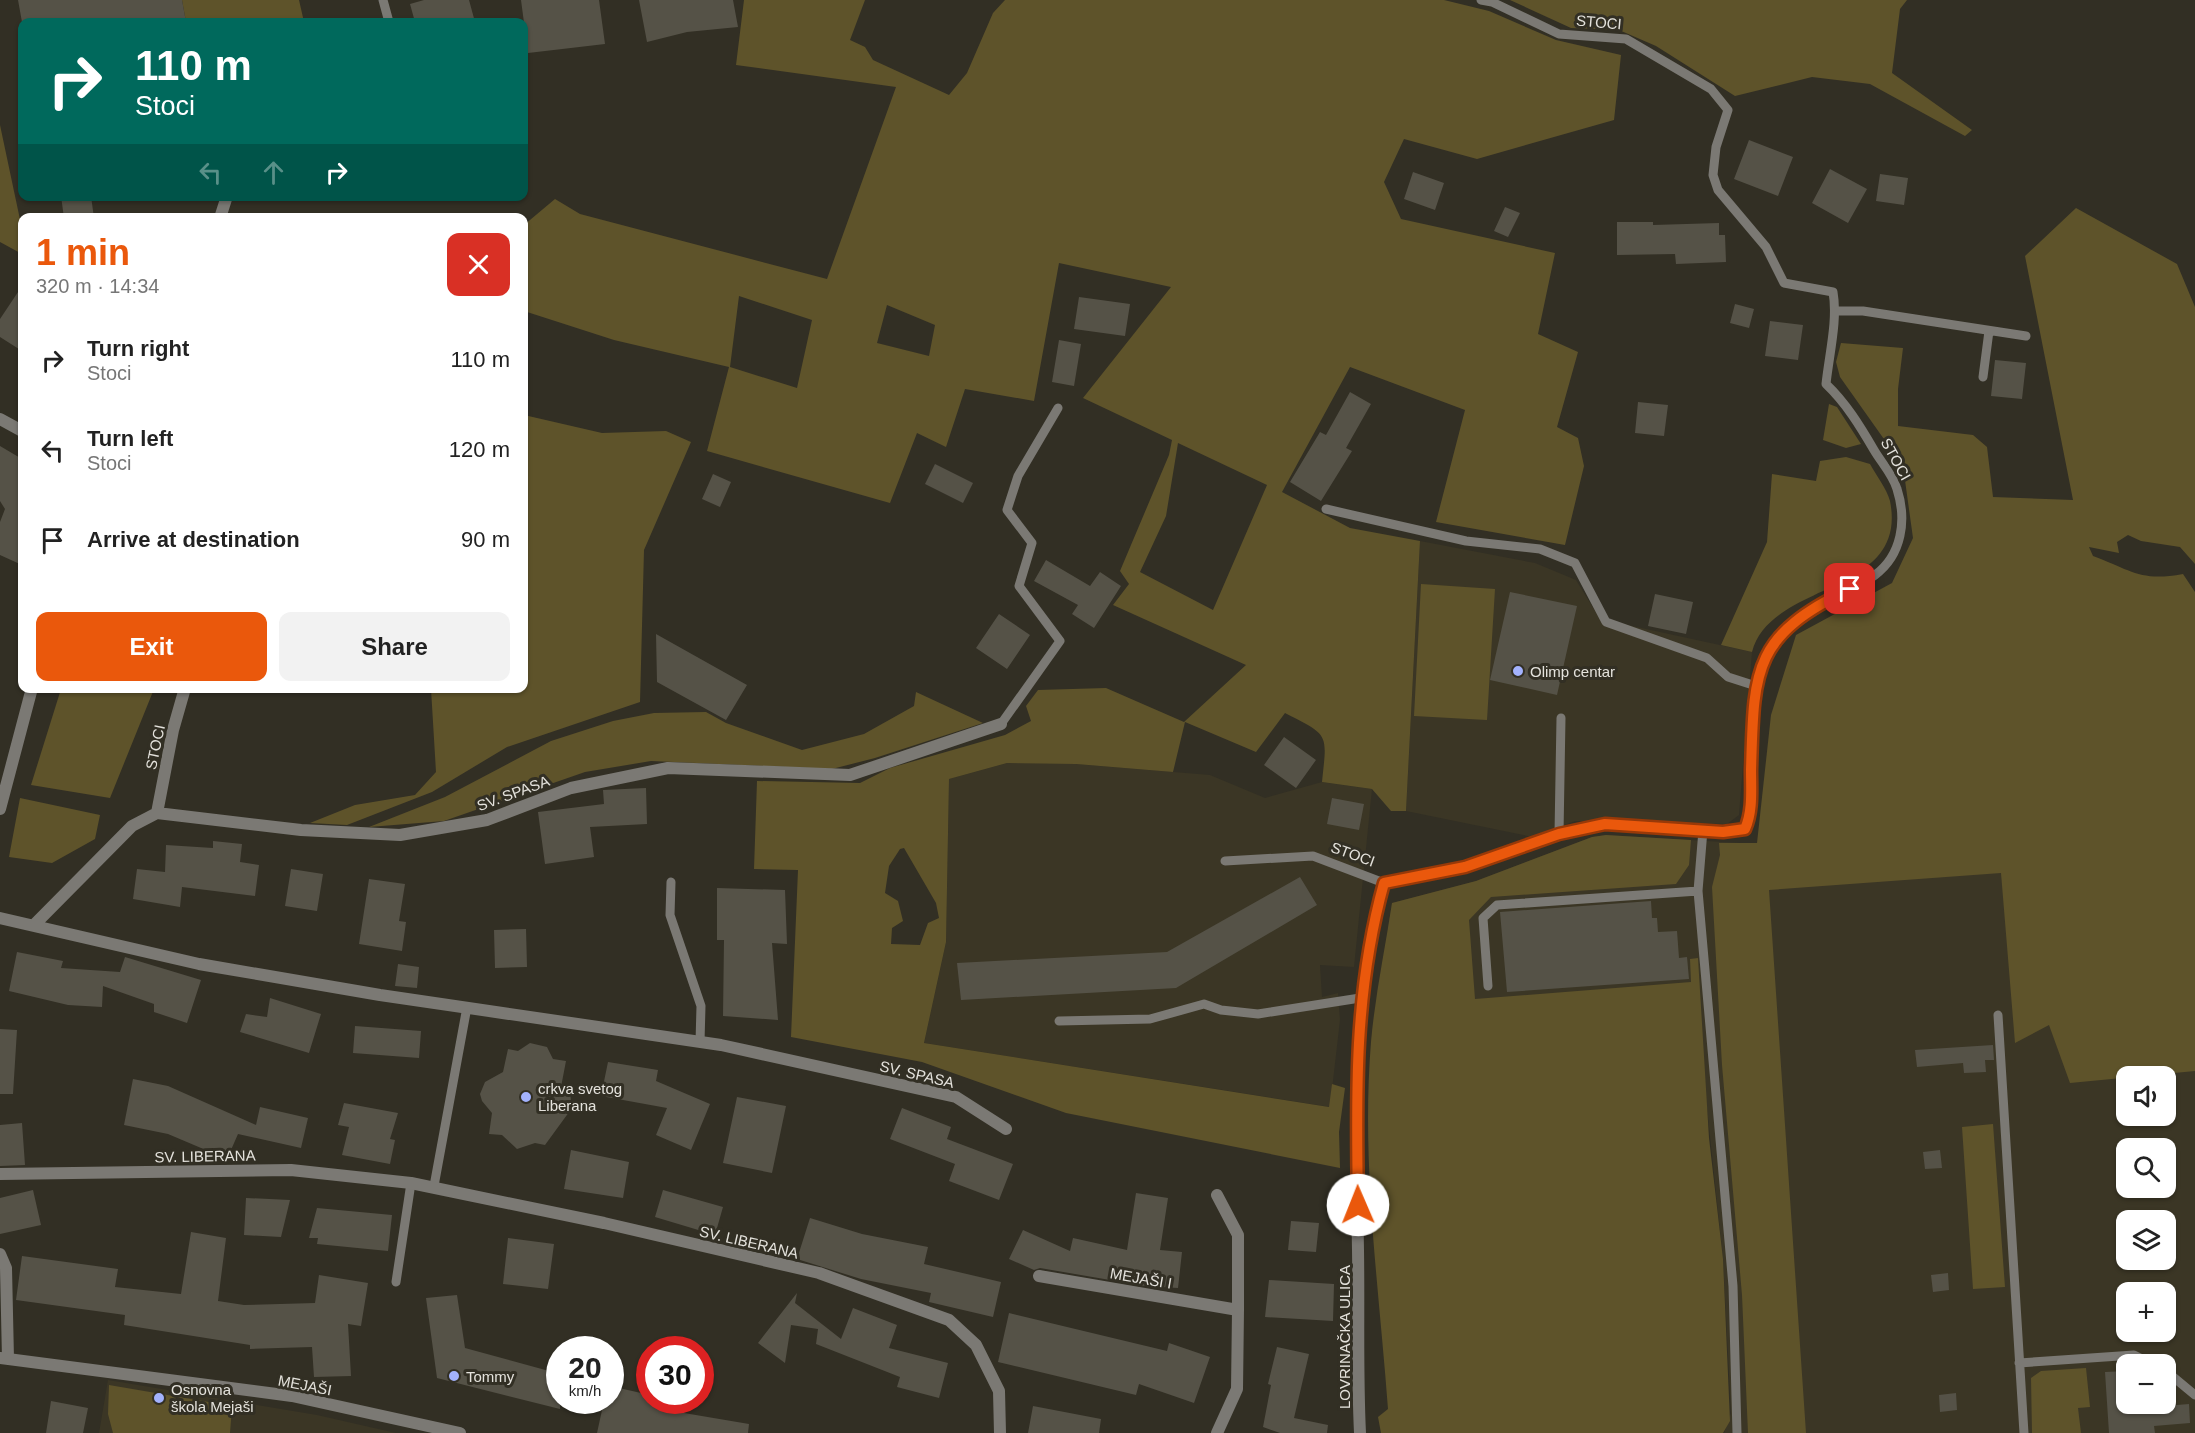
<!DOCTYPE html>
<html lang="en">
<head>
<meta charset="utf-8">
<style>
	body { margin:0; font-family:Arial,sans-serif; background:#f2f2f2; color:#222; height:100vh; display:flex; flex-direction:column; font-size:22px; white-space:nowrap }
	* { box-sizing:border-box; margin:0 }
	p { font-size:20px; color:#767676 }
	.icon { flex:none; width:33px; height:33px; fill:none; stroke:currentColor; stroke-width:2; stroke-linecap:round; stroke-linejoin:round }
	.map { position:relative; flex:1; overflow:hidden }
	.details { position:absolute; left:18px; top:213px; width:510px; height:480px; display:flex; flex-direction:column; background:#fff; border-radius:12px; box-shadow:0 2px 4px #0004 }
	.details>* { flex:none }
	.top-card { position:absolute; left:18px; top:18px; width:510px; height:183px; border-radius:12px; box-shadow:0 2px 4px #0004; background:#00695c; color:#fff; overflow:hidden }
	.controls { position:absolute; left:2116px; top:1066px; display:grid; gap:12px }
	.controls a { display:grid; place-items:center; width:60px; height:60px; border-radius:12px; background:#fff; box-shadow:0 2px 4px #0004; font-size:30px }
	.speed { position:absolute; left:546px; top:1336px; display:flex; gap:12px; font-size:30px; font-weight:700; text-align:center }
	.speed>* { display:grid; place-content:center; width:78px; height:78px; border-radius:50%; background:#fff; box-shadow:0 2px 4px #0004; line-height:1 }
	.speed small { font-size:15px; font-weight:400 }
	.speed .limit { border:9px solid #d22; background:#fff; color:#111 }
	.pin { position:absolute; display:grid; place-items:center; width:51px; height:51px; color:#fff; margin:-26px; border-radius:12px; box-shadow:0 3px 9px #0006 }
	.me { position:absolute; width:66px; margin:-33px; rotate:359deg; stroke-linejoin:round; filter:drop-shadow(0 0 4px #0008) }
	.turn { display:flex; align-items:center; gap:21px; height:126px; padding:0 18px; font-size:27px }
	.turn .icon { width:78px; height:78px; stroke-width:2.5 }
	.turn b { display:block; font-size:42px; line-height:51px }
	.lanes { display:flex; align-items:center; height:57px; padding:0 18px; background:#0003; justify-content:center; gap:30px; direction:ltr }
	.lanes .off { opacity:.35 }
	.round { display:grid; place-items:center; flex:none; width:63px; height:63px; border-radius:12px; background:#f2f2f2 }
	.head { display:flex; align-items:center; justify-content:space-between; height:102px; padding:0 18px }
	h1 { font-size:36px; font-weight:600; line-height:45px; color:#ea580c }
	.cta { display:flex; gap:12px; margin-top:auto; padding:12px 18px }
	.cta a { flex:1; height:69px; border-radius:12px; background:#ea580c; color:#fff; font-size:24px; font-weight:600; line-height:69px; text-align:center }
	.cta a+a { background:#f2f2f2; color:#222 }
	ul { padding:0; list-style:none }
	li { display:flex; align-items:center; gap:18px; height:90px; padding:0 18px }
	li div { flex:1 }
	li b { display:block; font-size:22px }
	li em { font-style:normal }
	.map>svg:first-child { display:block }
	.built { fill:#3b3625; fill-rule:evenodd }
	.green { fill:#5e532a; fill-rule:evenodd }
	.building { fill:#555247 }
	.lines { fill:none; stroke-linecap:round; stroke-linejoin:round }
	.service { stroke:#7b7974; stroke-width:9 }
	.minor { stroke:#7b7974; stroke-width:12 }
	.route-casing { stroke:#983908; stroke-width:15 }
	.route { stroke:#ea580c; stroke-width:10 }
	.poi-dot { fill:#a3b2fd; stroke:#322f24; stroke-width:2 }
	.labels { text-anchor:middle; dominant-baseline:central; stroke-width:6; stroke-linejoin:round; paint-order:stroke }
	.street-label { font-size:15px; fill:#e4e2dc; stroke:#322f24 }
	.poi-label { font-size:15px; fill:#e4e2dc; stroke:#322f24; text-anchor:start }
</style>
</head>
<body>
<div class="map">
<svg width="2195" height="1433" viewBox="0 0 2195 1433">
	<rect width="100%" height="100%" fill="#322f24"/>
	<path class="built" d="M1420 541 1535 563 1576 580 1600 619 1752 652 1739 815 1727 824 1575 821 1533 837 1406 811Z
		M1007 763 1076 764 1210 775 1265 798 1322 782 1372 789 1354 967 1320 965 1322 997 1338 993 1340 1020 1330 1107 924 1043 946 942 949 779Z
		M1606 835 1757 844 2195 845V1433H1724L1731 1413 1723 1259 1707 1108 1371 1041 1392 903 1476 881 1592 837ZM2127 1077H2166V1116H2127ZM2127 1149H2166V1188H2127ZM2127 1221H2166V1260H2127ZM2127 1293H2166V1332H2127ZM2127 1365H2166V1404H2127Z
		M108 1380 317 1415 396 1433H99Z"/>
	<path class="green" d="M182 0H299L304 22H186Z
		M744 0H865L850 40 865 47 873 60 949 95 967 73 993 13 1005 0H1444L1489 11 1556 40 1621 55 1614 120 1477 159 1404 139 1384 182 1401 219 1555 253 1538 334 1578 352 1557 427 1578 438 1584 466 1565 545 1436 522 1465 410 1350 367 1282 492 1350 528 1420 541 1406 811H1391L1372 789 1322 782C1327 733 1330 736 1285 713L1256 752 1185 722 1173 772 1076 764 1007 763 949 779 946 942 924 1043 1329 1107 1332 1084 1345 1088 1339 1132 1340 1168 1066 1113 922 1062 791 1037 798 870 754 869 757 781 860 783 890 768 1005 735 1031 721 1026 706 1038 690 1106 688 1184 722 1246 665 1113 605 1129 584 1120 571 1169 455 1172 440 1083 398 1171 287 1059 263 1034 401 965 389 946 447 917 433 890 503 707 451 729 367 614 340 524 311V225L555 199 580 214 827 279 896 87 736 65ZM739 296 812 320 797 388 730 367ZM887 305 935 325 929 356 877 343ZM1178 443 1267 485 1213 610 1140 572 1166 516ZM904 848 936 903 939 918 928 923 920 945 891 944 892 928 903 921 898 901 885 893 889 866 900 849Z
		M1510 0H1907L1900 9 1892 73 1972 130 1965 136 1870 84 1812 77 1735 96 1656 46 1619 30 1571 28Z
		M0 125 22 229V254L0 242Z
		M2076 208 2177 264 2195 307V564L2180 547 2141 541 2128 535 2117 542 2119 553 2089 547 2093 556C2131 570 2140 582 2183 574L2195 592V1071L2070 1083 2049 1025 2015 1043 2001 873 1769 890 1806 1433H1748L1742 1295 1722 1065 1712 887 1720 855 1719 843H1757L1771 715 1796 635 1892 583 1913 538 1903 466 1840 377 1836 362 1841 343 1903 348 1898 389V426L1973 435 1987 447 1993 497 2073 500 2025 256Z
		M1829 404 1837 407 1861 444 1846 448 1823 440Z
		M524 415 602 433 666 431 691 442 644 550 640 702 507 747 432 792 347 825 310 823 355 805 415 795 436 772 431 689 524 688Z
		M1846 457 1870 464C1876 475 1887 489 1890 501 1909 596 1771 580 1752 652L1721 645 1767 542 1772 474 1816 481 1820 461Z
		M1421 584 1495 589 1487 720 1414 716Z
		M61 689H154L110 798 31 785Z
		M916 692 983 723 875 758 832 769 651 761 585 772 444 821 369 827 445 797 551 741 613 721 654 713 706 712 726 723 802 750 864 734 914 706Z
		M20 798 100 815 95 839 52 863 9 857Z
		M1606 835 1691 840 1689 865 1676 884 1491 897 1469 920 1475 999 1691 982 1690 959 1698 958 1709 1138 1723 1259 1730 1421 1723 1433H1381L1378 1417 1388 1409C1379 1287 1361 1165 1371 1042 1375 996 1385 949 1392 903L1476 881 1592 837Z
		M1993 1124 2005 1287 1973 1289 1962 1127Z
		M2086 1368 2090 1407 2078 1408 2081 1433H2032L2031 1378 2041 1371Z
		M109 1385 232 1406 230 1433H113L108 1414Z"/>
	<path class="building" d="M18 0H182L186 22H22Z
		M424 0H469L475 22H415L410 4Z
		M521 0H599L605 44 528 53Z
		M639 0H733L738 27 687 32 647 42Z
		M1749 140 1793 157 1778 196 1734 179Z
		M1830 169 1867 189 1848 223 1812 203Z
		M1413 172 1444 183 1435 210 1404 199Z
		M1880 174 1908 178 1904 205 1876 201Z
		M61 196H91L94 218H64Z
		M1505 207 1520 213 1508 237 1494 231Z
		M1617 222H1653V225L1719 223V235H1725L1726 262 1676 264 1675 254 1617 255Z
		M22 286V351L0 337V319Z
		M1079 297 1130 304 1125 336 1074 329Z
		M1735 304 1754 309 1749 328 1730 323Z
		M1770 321 1803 325 1798 360 1765 356Z
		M1059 340 1081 344 1074 386 1052 382Z
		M1995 360 2026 363 2022 399 1991 396Z
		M1350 392 1371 404 1346 448 1352 451 1321 501 1290 482 1320 432 1326 435Z
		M1638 402 1668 405 1664 436 1635 433Z
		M0 446 22 459V565L0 555V522L5 509 0 501Z
		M935 464 973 483 963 503 925 484Z
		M713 474 731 482 720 507 702 499Z
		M1046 560 1090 586 1100 572 1121 586 1094 628 1072 614 1078 605 1034 581Z
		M1510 592 1577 606 1557 695 1490 680Z
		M1655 594 1693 602 1686 634 1648 626Z
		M999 614 1030 635 1007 669 976 648Z
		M656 634 747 685 726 720 657 682Z
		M1284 737 1316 760 1296 788 1264 765Z
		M646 788 647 824 590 827 594 857 545 864 538 812 604 804 603 790Z
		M1332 798 1364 804 1359 830 1327 824Z
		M213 841 242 844 240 862 259 865 255 896 182 887 180 907 133 899 137 869 165 872 166 845 213 848Z
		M291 869 323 874 317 911 285 906Z
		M1300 877 1317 905 1176 988 961 1000 957 963 1167 952Z
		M369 879 405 884 399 921 406 922 402 951 359 944Z
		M717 888 785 890 787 944 772 943 778 1020 723 1016 724 940H717Z
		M1651 901 1652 918H1657L1658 932 1677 931 1679 958 1687 957 1689 979 1507 992 1500 912Z
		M526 929 527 967 495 968 494 930Z
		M17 952 63 961 61 968 120 972 125 957 201 980 187 1023 154 1012V1004L103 986 102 1007 68 1005 9 991Z
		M398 964 419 967 417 988 395 986Z
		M270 998 321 1014 309 1053 240 1032 246 1014 267 1017Z
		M355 1026 421 1031 419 1058 353 1053Z
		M0 1029 17 1030 13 1094H0Z
		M530 1043 547 1047 553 1059 566 1061 561 1087 570 1093 572 1108 545 1145 535 1143 517 1149 502 1135 489 1134 492 1113 482 1101 480 1094 485 1082 503 1072 508 1049 518 1051Z
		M1993 1045 1994 1060H1985L1986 1072 1964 1073 1963 1063 1917 1067 1915 1050Z
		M608 1062 658 1070 656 1081 710 1104 691 1150 656 1135 667 1108 601 1096Z
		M133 1079 168 1086 256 1125 260 1107 308 1118 301 1148 238 1134 227 1159 168 1134 124 1125Z
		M737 1097 786 1106 772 1173 723 1163Z
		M344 1103 398 1113 390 1139 395 1140 390 1164 342 1155 349 1127 338 1125Z
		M902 1108 951 1127 947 1139 1013 1164 999 1200 949 1181 955 1164 890 1139Z
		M22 1123 25 1165 0 1166V1125Z
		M571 1150 629 1162 623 1198 564 1189Z
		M1940 1150 1942 1168 1925 1169 1923 1152Z
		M33 1190 41 1225 0 1234V1198Z
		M663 1190 723 1207 715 1235 655 1217Z
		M1136 1193 1168 1198 1160 1250 1182 1252 1178 1288 1145 1286 1040 1268 1034 1270 1009 1259 1023 1230 1070 1251 1073 1238 1127 1250Z
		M246 1198 290 1200 281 1237 244 1235Z
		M317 1208 392 1215 388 1251 317 1244 318 1238H309Z
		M810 1218 862 1234 928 1247 924 1264 1001 1282 993 1317 929 1302 931 1293 861 1279 797 1259Z
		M1291 1221 1319 1223 1316 1252 1288 1250Z
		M191 1232 226 1238 218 1301 244 1305 315 1303 319 1275 368 1283 361 1326 348 1324 351 1376 314 1377 312 1347 250 1349V1345L124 1325 125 1315 16 1300 22 1256 118 1269 115 1287 181 1294Z
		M508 1238 554 1244 548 1289 503 1284Z
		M1948 1273 1949 1290 1933 1292 1931 1275Z
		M1269 1280 1334 1284 1333 1321 1265 1317Z
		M797 1293 795 1303 841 1339 853 1308 897 1325 889 1348 948 1363 939 1398 897 1387 900 1377 816 1344 818 1329 791 1325 785 1363 758 1343Z
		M457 1295 465 1348 560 1374V1409L437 1378 426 1298Z
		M1009 1313 1167 1351 1169 1343 1210 1357 1194 1403 1139 1384 1136 1395 998 1362Z
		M1277 1347 1309 1354 1294 1418 1328 1425 1327 1433H1280L1263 1427 1271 1385 1268 1384Z
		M2127 1371V1404L2153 1407 2189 1404 2190 1423 2154 1426 2155 1433H2109L2105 1372Z
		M610 1386 650 1395V1401L686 1404 684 1413 749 1424 748 1433H597L604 1401H610Z
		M1956 1393 1957 1410 1940 1412 1939 1395Z
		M51 1401 88 1408 83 1433H46Z
		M1033 1406 1101 1419 1099 1433H1028Z"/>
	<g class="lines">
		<path class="service" d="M383 0 389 22
			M1837 311H1863L2026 336
			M1983 377 1989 331
			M1326 509 1466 541 1540 549 1575 563 1606 622 1707 658 1728 677 1756 686
			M1001 724 1060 641 1019 586 1032 543 1007 510 1018 476 1058 408
			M1559 834 1561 718
			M1225 861 1313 856 1384 883 1465 867 1559 834 1605 824 1723 832 1745 829C1752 814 1751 797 1751 780 1752 744 1748 691 1764 658 1785 613 1838 602 1875 575 1902 555 1907 520 1897 489 1893 475 1881 462 1874 450 1860 426 1846 403 1826 384 1829 355 1838 320 1833 292L1784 283 1766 247 1718 190 1713 175 1716 147 1728 110 1711 89 1626 39 1559 34 1492 2 1481 0
			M671 882 670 915 701 1006 700 1042
			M1698 891 1703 830
			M1488 986 1483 918 1497 905 1698 891 1733 1286 1737 1433
			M1998 1015 2024 1433
			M1059 1021 1150 1019 1204 1004 1221 1010 1258 1014 1360 998
			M434 1186 467 1007
			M396 1282 411 1183
			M2019 1363 2134 1355 2154 1365
			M2166 1371 2195 1395"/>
		<path class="minor" d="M220 218 227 196
			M0 419 22 431
			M0 809 32 688
			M157 813 173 730 185 688
			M0 918 199 964 380 995 721 1045 956 1097 1006 1129
			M34 925 132 826 157 813 301 830 400 835 487 820 571 788 668 768 850 775 1001 724
			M0 1174 291 1170 411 1183 604 1223 819 1273 949 1320 976 1345 999 1391 1000 1433
			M0 1254 6 1268 8 1359
			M1039 1276 1238 1310
			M0 1358 292 1396 460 1433
			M1217 1433 1237 1389 1238 1310V1235L1217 1195
			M1360 1433C1357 1372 1359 1311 1358 1250 1356 1127 1350 1002 1384 883"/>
	</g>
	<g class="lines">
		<g class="route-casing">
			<path id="route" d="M1358 1205C1356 1094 1354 991 1384 883L1465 867 1559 834 1605 824 1723 832 1745 829C1753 811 1751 790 1751 770 1754 670 1752 636 1850 589"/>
		</g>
		<use href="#route" class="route"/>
	</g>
	<g class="poi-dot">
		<circle cx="1518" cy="671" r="6"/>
		<circle cx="526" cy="1097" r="6"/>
		<circle cx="454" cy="1376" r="6"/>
		<circle cx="159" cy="1398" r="6"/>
	</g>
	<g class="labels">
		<g class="street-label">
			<text transform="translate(1599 22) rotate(5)">STOCI</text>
			<text transform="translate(1896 459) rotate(61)">STOCI</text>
			<text transform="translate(155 747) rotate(-78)">STOCI</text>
			<text transform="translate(513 793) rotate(-20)">SV. SPASA</text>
			<text transform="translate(1353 854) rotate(20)">STOCI</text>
			<text transform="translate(917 1074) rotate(13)">SV. SPASA</text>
			<text transform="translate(205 1156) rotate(-1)">SV. LIBERANA</text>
			<text transform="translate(749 1242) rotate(13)">SV. LIBERANA</text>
			<text transform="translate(1141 1278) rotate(10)">MEJAŠI I</text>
			<text transform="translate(1344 1337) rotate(-90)">LOVRINAČKA ULICA</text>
			<text transform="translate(305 1385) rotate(11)">MEJAŠI</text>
		</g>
		<g class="poi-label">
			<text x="1530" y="671">Olimp centar</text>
			<text x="538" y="1088">crkva svetog<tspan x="538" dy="17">Liberana</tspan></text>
			<text x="466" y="1376">Tommy</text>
			<text x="171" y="1389">Osnovna<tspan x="171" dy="17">škola Mejaši</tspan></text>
		</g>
	</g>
</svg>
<div class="controls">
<a><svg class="icon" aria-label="sound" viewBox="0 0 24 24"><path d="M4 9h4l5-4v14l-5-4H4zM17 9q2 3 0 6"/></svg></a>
<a><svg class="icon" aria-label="search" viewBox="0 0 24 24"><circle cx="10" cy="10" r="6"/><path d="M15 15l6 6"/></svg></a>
<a><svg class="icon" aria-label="layers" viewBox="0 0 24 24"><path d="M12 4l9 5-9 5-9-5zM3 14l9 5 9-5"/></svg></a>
<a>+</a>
<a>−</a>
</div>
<div class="speed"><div>20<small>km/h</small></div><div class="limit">30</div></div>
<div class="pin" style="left:1850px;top:589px;background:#d93025"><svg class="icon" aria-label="arrive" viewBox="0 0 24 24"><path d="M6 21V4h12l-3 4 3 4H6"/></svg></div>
<svg class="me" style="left:1358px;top:1205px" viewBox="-20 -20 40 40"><circle r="19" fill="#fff"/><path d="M0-13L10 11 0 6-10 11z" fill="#ea580c"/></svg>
<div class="top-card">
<div class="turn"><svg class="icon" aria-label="right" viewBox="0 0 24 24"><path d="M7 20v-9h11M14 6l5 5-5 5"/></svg><div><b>110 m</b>Stoci</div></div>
<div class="lanes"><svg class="icon off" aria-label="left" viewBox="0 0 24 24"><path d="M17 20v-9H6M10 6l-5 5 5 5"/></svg><svg class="icon off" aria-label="ahead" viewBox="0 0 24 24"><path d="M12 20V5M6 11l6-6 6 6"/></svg><svg class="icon" aria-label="right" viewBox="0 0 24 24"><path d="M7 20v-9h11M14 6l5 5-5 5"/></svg></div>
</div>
<section class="details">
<div class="head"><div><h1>1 min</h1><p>320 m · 14:34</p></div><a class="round" style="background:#d93025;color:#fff"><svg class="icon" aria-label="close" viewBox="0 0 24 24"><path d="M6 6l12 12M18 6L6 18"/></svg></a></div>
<ul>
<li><svg class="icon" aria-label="right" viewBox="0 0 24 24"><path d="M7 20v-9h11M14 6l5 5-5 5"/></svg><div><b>Turn right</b><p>Stoci</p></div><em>110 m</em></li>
<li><svg class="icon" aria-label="left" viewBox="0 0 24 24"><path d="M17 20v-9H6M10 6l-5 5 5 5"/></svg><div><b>Turn left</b><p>Stoci</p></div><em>120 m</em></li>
<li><svg class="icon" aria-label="arrive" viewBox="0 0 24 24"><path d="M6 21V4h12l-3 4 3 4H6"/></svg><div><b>Arrive at destination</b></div><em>90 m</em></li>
</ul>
<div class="cta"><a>Exit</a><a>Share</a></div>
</section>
</div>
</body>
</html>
